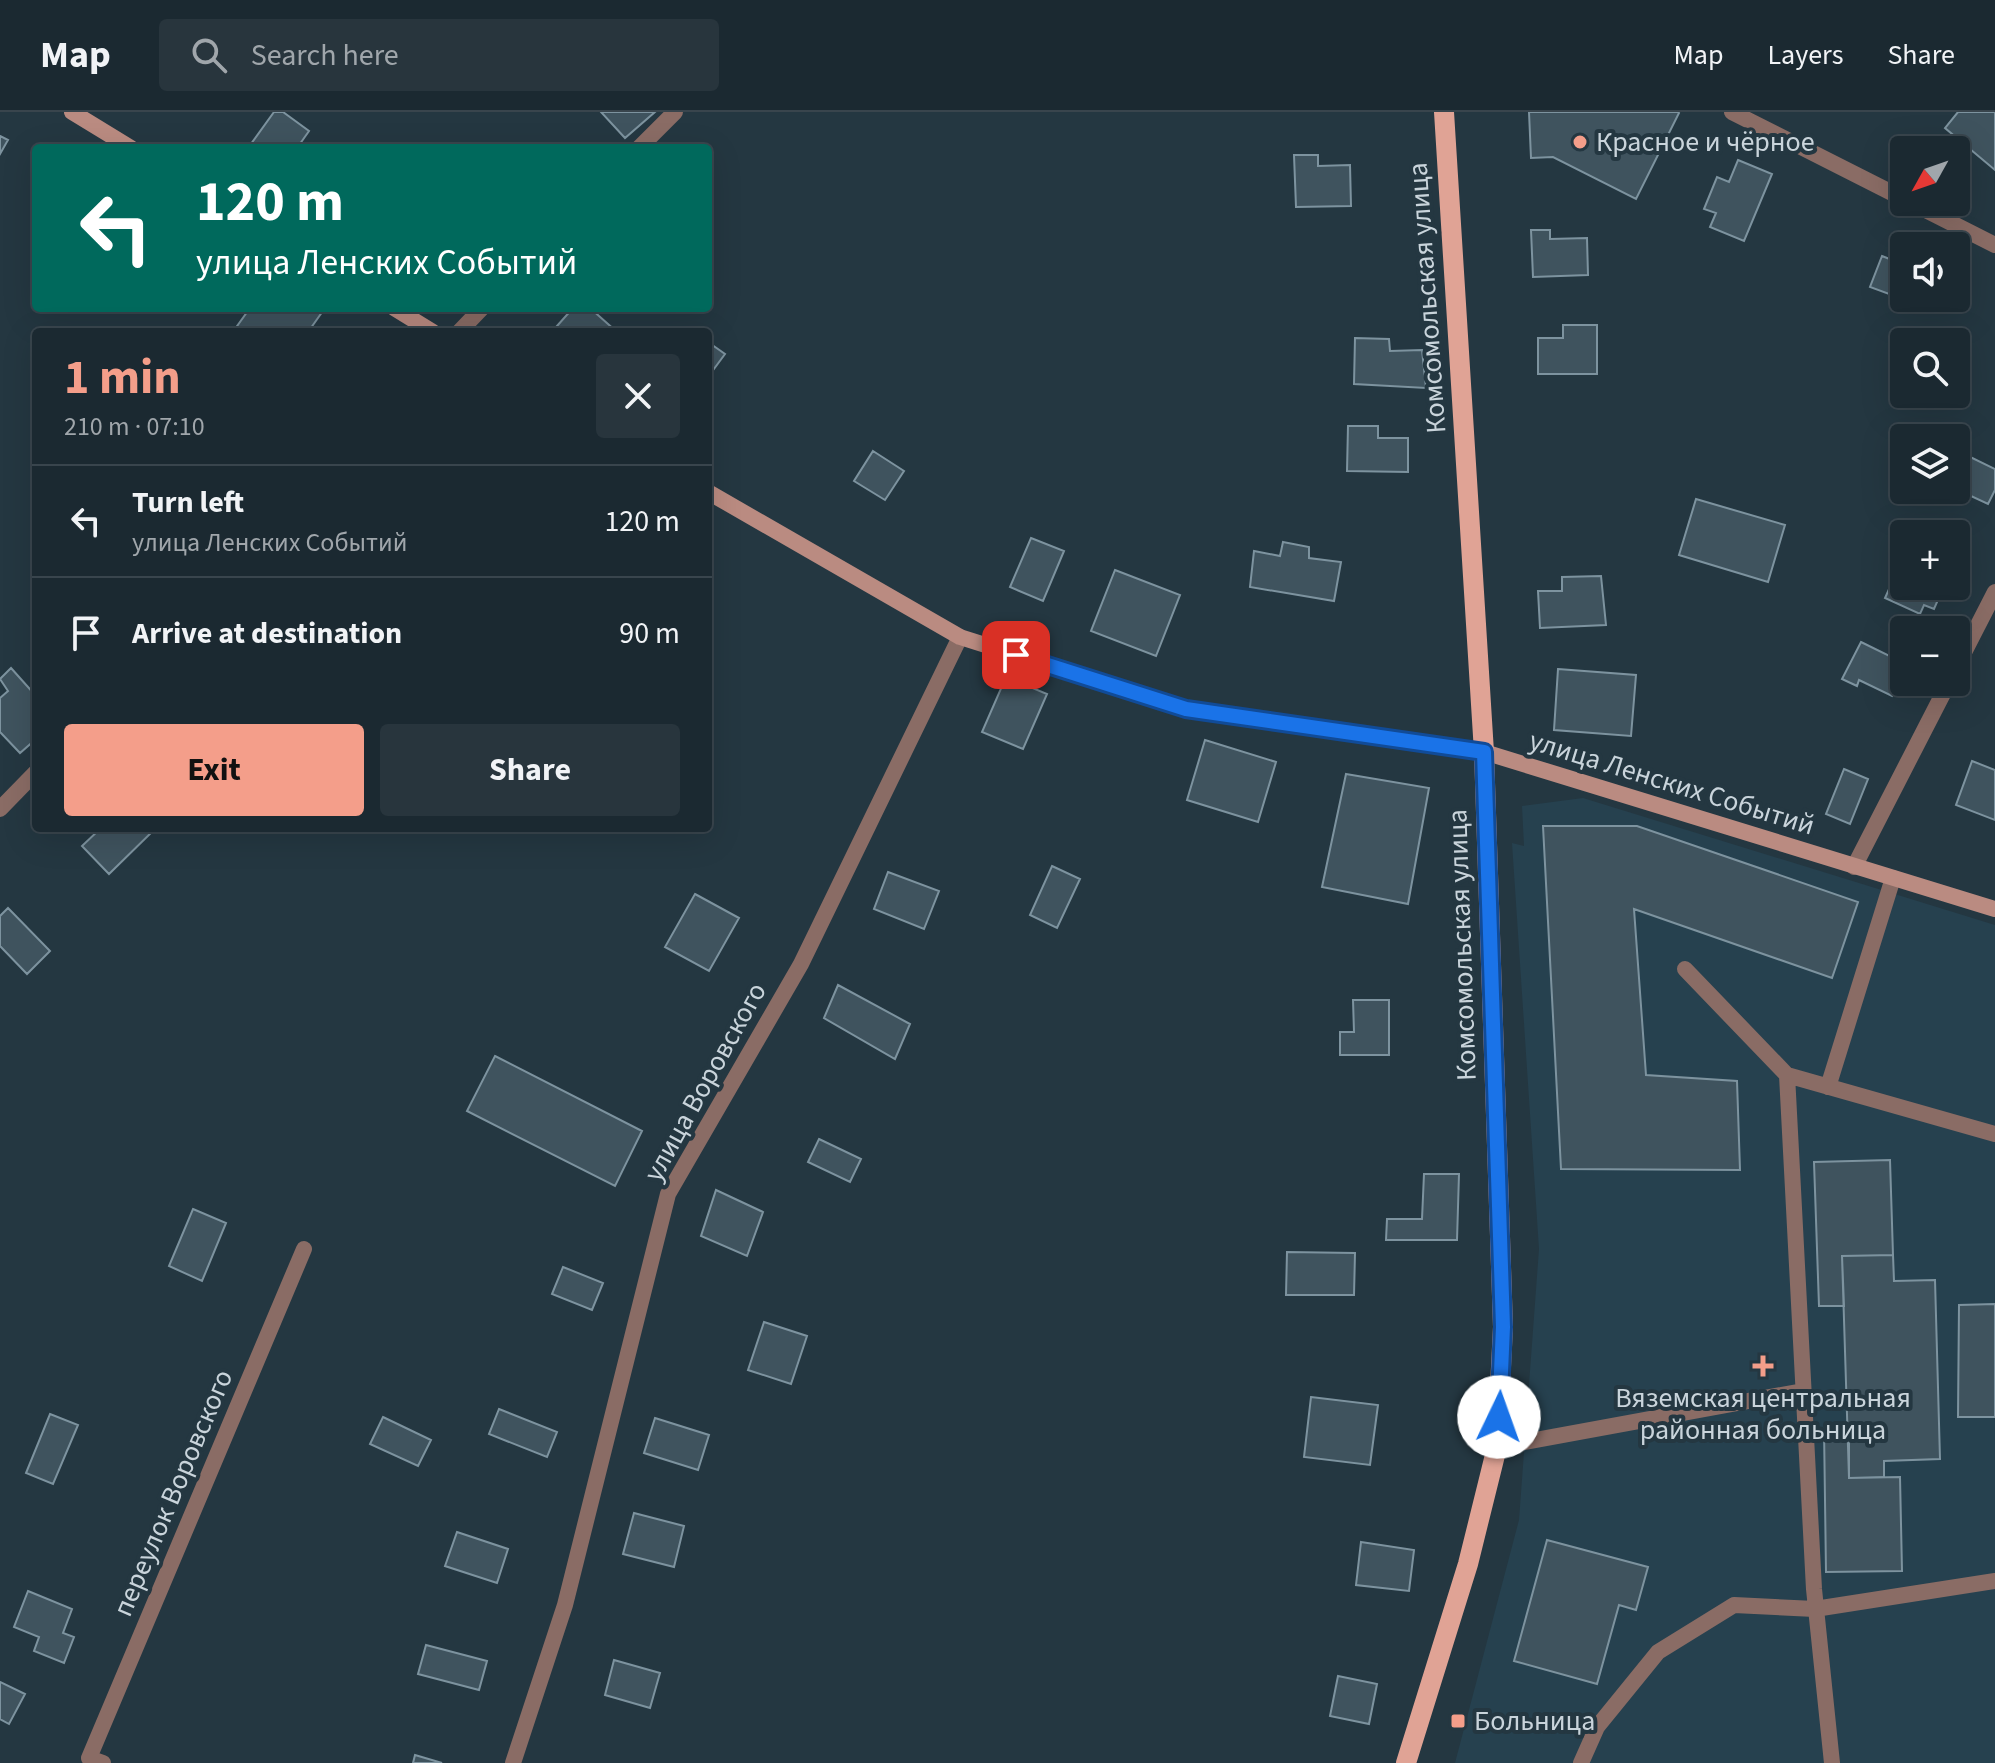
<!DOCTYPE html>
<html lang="en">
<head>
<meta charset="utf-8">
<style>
	body { margin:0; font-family:"Source Sans 3",sans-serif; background:#28353d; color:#f1f3f6; height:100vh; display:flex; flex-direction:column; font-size:30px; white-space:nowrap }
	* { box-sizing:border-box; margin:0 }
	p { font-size:26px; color:#a0a6ab }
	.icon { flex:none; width:44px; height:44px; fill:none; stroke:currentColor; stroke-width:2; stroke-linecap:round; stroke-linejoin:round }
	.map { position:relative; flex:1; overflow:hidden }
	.panel { position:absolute; left:32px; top:216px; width:680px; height:504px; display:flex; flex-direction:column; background:#1b2931; border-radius:8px; box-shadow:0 8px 32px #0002,0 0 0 2px #39454d }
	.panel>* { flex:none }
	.top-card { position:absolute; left:32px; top:32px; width:680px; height:168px; border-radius:8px; box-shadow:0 8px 32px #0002,0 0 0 2px #39454d; background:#00695c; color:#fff; overflow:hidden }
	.needle { width:52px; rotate:230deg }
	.buttons { position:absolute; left:1890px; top:24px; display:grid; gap:16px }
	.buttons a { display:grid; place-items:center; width:80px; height:80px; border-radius:8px; background:#1b2931; box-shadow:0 8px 32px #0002,0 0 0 2px #39454d; font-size:40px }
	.pin { position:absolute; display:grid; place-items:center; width:68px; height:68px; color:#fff; margin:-34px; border-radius:16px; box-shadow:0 4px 12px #0006 }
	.me { position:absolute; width:88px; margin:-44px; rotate:3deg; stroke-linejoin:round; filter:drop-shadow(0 0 6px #0008) }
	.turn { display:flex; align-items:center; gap:28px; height:168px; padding:0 32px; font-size:36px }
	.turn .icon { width:104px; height:104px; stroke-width:2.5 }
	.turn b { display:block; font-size:56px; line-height:68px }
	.round { display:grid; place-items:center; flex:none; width:84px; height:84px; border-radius:8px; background:#28353d }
	.overview { display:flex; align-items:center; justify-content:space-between; height:136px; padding:0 32px }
	h1 { font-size:48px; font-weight:700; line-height:60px; color:#f49e8a }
	.cta { display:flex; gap:16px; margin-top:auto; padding:16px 32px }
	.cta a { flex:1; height:92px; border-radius:8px; background:#f49e8a; color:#111; font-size:32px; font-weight:700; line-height:92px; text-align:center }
	.cta a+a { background:#28353d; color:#f1f3f6 }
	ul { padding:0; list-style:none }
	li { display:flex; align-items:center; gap:24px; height:112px; padding:0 32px; border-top:2px solid #39454d }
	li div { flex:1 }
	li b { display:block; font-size:30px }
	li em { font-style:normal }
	header { display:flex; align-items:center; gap:48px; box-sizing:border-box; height:112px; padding:0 40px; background:#1b2931; border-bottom:2px solid #39454d }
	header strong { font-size:38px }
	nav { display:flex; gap:44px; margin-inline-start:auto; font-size:28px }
	.search { width:560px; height:72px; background:#28353d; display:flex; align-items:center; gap:20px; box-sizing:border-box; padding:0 28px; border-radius:8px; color:#a0a6ab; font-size:30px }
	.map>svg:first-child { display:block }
	.built { fill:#26414f }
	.building { fill:#3f535e; stroke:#7d939f; stroke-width:2 }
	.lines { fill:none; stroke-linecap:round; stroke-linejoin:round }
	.lane { stroke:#8a6c65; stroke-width:16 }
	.street { stroke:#8a6c65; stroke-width:16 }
	.secondary { stroke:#ba8b81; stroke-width:16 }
	.primary { stroke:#e0a395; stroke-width:20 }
	.route-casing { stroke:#114b97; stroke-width:20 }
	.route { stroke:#1a73e8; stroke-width:14 }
	.poi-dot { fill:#f49e8a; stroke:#243741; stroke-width:3 }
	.labels { text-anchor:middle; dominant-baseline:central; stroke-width:8; stroke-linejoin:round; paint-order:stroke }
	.poi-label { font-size:28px; fill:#c9d4db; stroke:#243741; text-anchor:start }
	.street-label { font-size:28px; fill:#c9d4db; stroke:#243741 }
</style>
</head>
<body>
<header>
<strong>Map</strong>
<div class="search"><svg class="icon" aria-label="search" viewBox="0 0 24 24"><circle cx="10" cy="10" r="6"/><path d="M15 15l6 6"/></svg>Search here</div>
<nav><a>Map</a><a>Layers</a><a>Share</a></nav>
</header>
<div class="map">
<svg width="1995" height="1651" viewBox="0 0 1995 1651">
	<rect width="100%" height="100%" fill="#243741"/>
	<path class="built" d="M1583 686 1995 813V1651H1455L1519 1408 1539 1137 1512 731 1524 734 1522 694Z"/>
	<path class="building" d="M274 0H283L309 19 297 36H248Z
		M601 0H655L625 26Z
		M1529 0H1678L1679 1 1636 87 1553 45 1531 46Z
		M1958 0H1995V58L1945 16Z
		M0 24 8 28 0 42Z
		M1294 43H1318V54L1350 53 1351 94 1296 95Z
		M1738 48 1772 62 1744 129 1710 115 1716 101 1704 97 1717 65 1729 70Z
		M1531 118H1550V127L1587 126 1588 163 1533 165Z
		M1882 144 1902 152 1904 146V186H1922L1919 193 1870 175Z
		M250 196H325L308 220H286L283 218 281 220H240L235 217Z
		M573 196H590L617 220H564L557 214Z
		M1563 213H1597V262H1538V226H1563Z
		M1355 226 1389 227 1390 239 1422 238 1426 276 1354 272Z
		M708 230 725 242 708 265Z
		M1348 314H1378V326H1408V360L1347 359Z
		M873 339 904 359 885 388 854 369Z
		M1960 340 1995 357V378L1988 392 1956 377V347Z
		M1696 387 1785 413 1768 470 1679 443Z
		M1031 426 1064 439 1043 489 1010 475Z
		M1283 430 1309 435V446L1341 450 1334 489 1250 475 1254 439 1280 444Z
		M1904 444V474H1944L1934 497 1924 493 1920 502 1885 486Z
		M1115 458 1180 483 1156 544 1091 519Z
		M1601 464 1606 513 1540 516 1538 479H1562V465Z
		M1861 530 1904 551V560L1892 584 1859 568 1857 574 1842 567Z
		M11 556 36 584V627L20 641 0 620V586L8 579 0 567Z
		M1558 557 1636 563 1631 624 1554 618Z
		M1006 565 1047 582 1023 637 982 620Z
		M1205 628 1276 650 1258 710 1187 688Z
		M1972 649 1995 658V708L1956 693Z
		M1844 657 1868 667 1850 712 1826 702Z
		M1346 662 1429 676 1408 792 1322 775Z
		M1543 714H1637L1858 790 1832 866 1634 797 1646 963 1737 969 1740 1058 1561 1057Z
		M101 716H156L109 762 82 734Z
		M1052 754 1080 767 1057 816 1030 803Z
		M888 760 939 779 924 817 874 797Z
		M695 782 739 806 709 859 665 835Z
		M8 796 50 839 27 862 0 834V804Z
		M838 873 910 912 895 947 824 906Z
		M1353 888H1389V943H1340V920H1354Z
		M495 944 642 1019 615 1074 467 999Z
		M819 1027 861 1047 850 1070 808 1050Z
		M1890 1048 1893 1143 1842 1144 1844 1194H1819L1814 1050Z
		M1424 1062H1459L1457 1128H1386L1387 1107H1422Z
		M716 1078 763 1100 747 1144 701 1124Z
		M193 1097 226 1111 202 1169 169 1154Z
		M1287 1140 1355 1141 1354 1183H1286Z
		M1893 1143 1894 1169 1935 1168 1940 1347 1884 1349V1365L1849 1366 1842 1144Z
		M563 1155 603 1171 592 1198 552 1182Z
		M1995 1192V1305H1958L1959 1193Z
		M764 1210 807 1224 791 1272 748 1258Z
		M1311 1285 1378 1293 1370 1353 1304 1345Z
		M499 1297 557 1320 547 1345 489 1322Z
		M50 1302 78 1313 53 1372 26 1361Z
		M383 1305 431 1328 418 1354 370 1332Z
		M655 1306 709 1323 698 1358 644 1341Z
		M1824 1316H1849V1366L1900 1365 1902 1459 1826 1460Z
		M634 1401 684 1414 674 1455 623 1442Z
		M457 1420 508 1437 497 1471 445 1454Z
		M1547 1428 1648 1455 1636 1498 1619 1493 1597 1572 1514 1549Z
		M1361 1430 1414 1438 1409 1479 1356 1473Z
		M28 1479 72 1497 63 1521 74 1525 64 1551 34 1539 39 1525 14 1515Z
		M426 1533 487 1549 479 1578 418 1562Z
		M614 1548 660 1561 650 1596 605 1583Z
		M1338 1564 1377 1572 1369 1612 1330 1604Z
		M0 1570 25 1582 9 1612 0 1607Z
		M415 1643 442 1651H413Z"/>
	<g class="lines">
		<path class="lane" d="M1685 857 1787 963 1814 1477 1832 1651
			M1787 963 1995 1022
			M1828 975 1893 766
			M1497 1335 1803 1279
			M1581 1651 1597 1615 1658 1540 1734 1493 1815 1497 1995 1469"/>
		<path class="street" d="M1732 0 1904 87
			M639 36 675 0
			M1910 90 1995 133
			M459 220 482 196
			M1956 556 1995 480
			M0 697 36 660
			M1854 755 1949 570
			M103 1651 89 1646 304 1137
			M513 1651 565 1493 668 1082 801 852 960 525"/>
		<path class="secondary" d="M72 0 131 36
			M394 196 433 220
			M708 380 960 525 1186 597 1484 640 1995 797"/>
		<path class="primary" d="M1406 1651 1468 1452 1497 1335 1503 1215 1484 640 1444 0"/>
	</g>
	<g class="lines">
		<g class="route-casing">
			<path id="route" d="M1016 543 1186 597 1484 640 1503 1215 1499 1305"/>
		</g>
		<use href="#route" class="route"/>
	</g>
	<g class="poi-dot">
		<circle cx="1580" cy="30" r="8"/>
		<path d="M1759 1242h8v8h8v8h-8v8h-8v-8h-8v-8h8z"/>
		<rect x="1450" y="1601" width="16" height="16" rx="4"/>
	</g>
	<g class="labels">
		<g class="poi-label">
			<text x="1596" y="30">Красное и чёрное</text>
			<text x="1763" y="1286" text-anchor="middle">Вяземская центральная<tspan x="1763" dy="32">районная больница</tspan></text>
			<text x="1474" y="1609">Больница</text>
		</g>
		<g class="street-label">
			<text transform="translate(1427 186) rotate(-94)">Комсомольская улица</text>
			<text transform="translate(1672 671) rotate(17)">улица Ленских Событий</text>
			<text transform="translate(1462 833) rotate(-92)">Комсомольская улица</text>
			<text transform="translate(705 970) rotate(-61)">улица Воровского</text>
			<text transform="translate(173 1381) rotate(-67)">переулок Воровского</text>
		</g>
	</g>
</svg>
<div class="buttons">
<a><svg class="needle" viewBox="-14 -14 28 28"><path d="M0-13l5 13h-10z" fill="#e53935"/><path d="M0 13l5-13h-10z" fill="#a0a6ab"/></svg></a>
<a><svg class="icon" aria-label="sound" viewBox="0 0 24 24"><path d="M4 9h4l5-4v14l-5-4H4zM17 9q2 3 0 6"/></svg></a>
<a><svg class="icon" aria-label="search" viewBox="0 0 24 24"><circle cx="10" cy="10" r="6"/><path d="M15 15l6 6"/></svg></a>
<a><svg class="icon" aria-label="layers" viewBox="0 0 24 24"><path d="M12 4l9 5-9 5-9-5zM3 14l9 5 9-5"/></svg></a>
<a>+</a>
<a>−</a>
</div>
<div class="pin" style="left:1016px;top:543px;background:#d93025"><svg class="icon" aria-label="arrive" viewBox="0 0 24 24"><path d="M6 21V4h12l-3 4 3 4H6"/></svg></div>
<svg class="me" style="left:1499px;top:1305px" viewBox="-20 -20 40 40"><circle r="19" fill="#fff"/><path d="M0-13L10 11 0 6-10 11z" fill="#1a73e8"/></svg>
<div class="top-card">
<div class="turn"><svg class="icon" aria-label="left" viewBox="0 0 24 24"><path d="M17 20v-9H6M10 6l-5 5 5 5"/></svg><div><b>120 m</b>улица Ленских Событий</div></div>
</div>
<section class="panel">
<div class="overview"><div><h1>1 min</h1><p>210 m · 07:10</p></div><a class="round"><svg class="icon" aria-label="close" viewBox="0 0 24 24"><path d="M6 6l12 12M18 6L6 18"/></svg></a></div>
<ul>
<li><svg class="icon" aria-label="left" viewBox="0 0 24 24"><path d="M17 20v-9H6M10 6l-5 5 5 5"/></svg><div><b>Turn left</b><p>улица Ленских Событий</p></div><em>120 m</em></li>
<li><svg class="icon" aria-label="arrive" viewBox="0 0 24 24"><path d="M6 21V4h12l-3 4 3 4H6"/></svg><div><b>Arrive at destination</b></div><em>90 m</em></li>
</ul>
<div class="cta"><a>Exit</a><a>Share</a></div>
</section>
</div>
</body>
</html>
